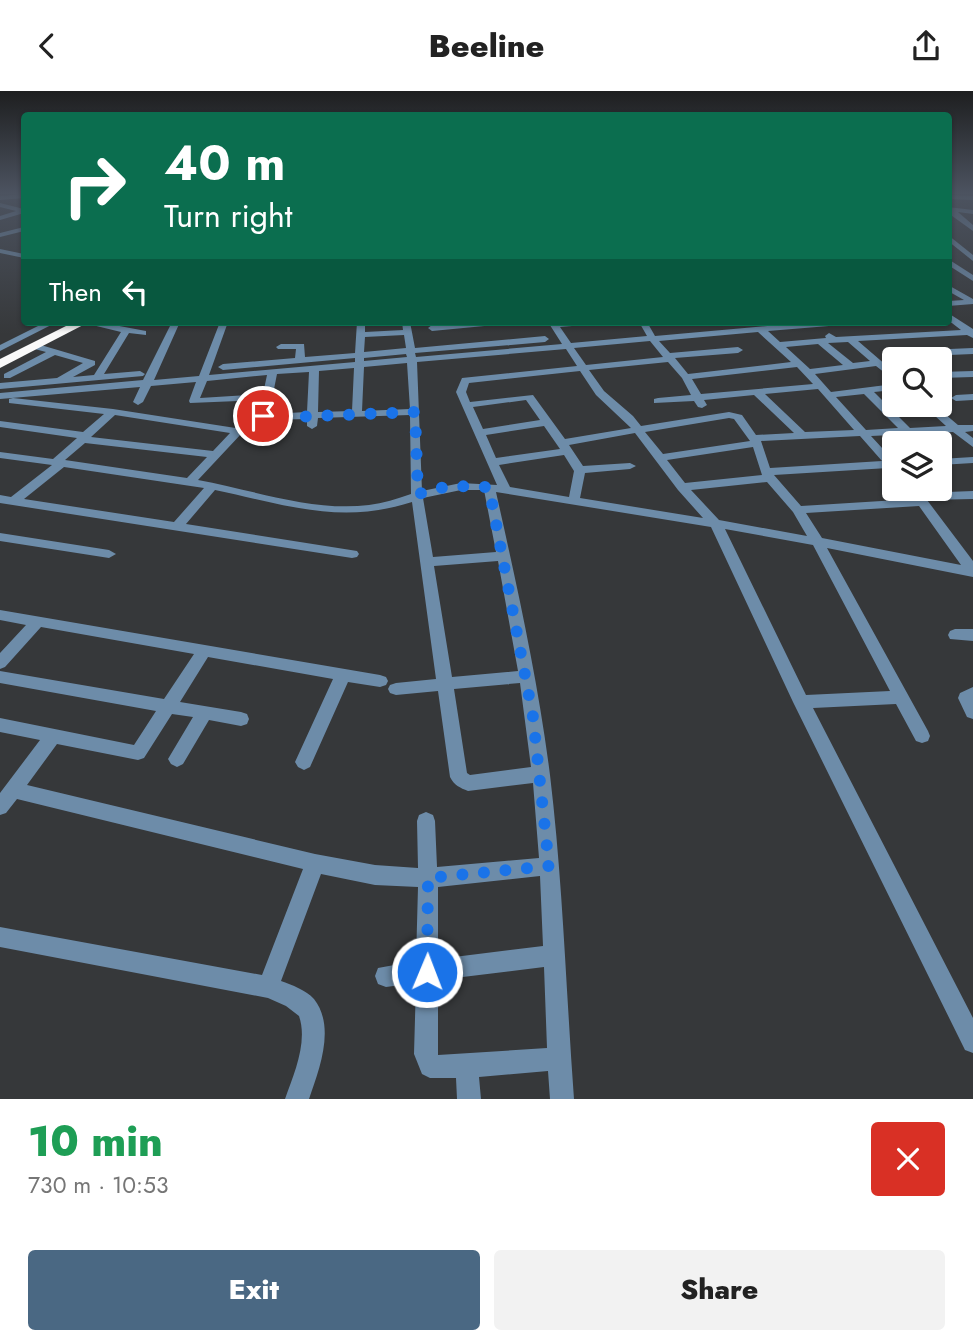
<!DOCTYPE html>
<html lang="en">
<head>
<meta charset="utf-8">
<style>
	body { margin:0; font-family:Jost,sans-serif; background:#f2f2f2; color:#222; height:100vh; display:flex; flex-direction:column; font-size:26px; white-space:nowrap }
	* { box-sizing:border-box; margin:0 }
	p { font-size:23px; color:#767676 }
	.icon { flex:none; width:38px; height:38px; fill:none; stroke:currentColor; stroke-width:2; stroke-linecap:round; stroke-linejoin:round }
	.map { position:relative; height:1008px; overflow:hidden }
	.panel { display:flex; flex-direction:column; background:#fff; flex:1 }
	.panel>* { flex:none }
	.guide { position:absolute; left:21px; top:21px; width:931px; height:214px; border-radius:7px; box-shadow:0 2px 5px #0004; background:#0b6e4f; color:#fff; overflow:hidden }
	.fabs { position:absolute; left:882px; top:256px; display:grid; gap:14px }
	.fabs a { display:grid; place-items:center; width:70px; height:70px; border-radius:7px; background:#fff; box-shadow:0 2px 5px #0004; font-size:35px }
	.pin { position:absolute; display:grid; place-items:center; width:60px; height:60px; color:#fff; margin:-30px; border:4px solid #fff; border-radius:50%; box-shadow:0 2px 7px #0007 }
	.me { position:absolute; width:77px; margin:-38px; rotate:1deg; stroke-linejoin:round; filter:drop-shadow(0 0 5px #0008) }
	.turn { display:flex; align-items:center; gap:24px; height:147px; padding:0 28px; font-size:32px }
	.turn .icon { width:91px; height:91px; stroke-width:2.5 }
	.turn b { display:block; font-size:49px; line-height:60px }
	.then { display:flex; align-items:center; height:66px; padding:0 28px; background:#0003; gap:14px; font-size:26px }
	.round { display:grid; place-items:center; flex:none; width:74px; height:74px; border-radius:7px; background:#f2f2f2 }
	.head { display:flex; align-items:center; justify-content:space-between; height:119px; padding:0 28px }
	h1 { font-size:42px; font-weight:800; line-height:52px; color:#1e9e55 }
	.button { display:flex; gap:14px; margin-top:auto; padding:14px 28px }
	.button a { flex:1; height:80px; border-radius:7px; background:#4a6883; color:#fff; font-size:28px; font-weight:800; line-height:80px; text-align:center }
	.button a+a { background:#f2f2f2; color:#222 }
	header { display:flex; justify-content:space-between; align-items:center; height:91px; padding:0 28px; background:#fff; font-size:32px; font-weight:800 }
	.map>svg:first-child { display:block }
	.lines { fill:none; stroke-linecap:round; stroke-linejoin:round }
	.minor { fill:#6d8ca9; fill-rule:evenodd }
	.highway { fill:#f9f9f9; fill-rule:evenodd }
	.route { stroke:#1a73e8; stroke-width:12; stroke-dasharray:0 21.6 }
</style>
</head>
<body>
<header><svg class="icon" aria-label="back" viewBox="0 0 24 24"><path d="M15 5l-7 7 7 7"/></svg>Beeline<svg class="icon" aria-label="share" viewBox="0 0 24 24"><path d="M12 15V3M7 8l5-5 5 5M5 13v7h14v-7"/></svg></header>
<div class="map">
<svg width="973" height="1008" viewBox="0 0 973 1008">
	<rect width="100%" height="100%" fill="#36383a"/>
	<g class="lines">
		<path class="minor" d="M24 103V107L0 109V105Z
			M948 104 973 105V109L948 108Z
			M0 112 24 118V122L0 129V125L16 120 0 116Z
			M948 116 973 119V123L958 121 973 134V140L948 122Z
			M24 136V140L0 146V142Z
			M948 144 973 164V170L948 150Z
			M0 158 24 163V167L0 162Z
			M948 168 973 184V190L948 174Z
			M948 194 973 208V213L948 215V210L964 209 948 200Z
			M948 222 973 238V247L967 244 858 250 894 281V289L876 275 815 283 831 301 894 293V299L874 301 910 337 946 335 922 313H933L958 334H973V340L965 341 973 347V356L953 341 871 345 894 370V380L888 377 774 384 801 415 914 408 906 397H918L922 402 973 400V408L927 409 973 470V486L827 457 928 640 930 645 928 650 922 652 916 650 896 613 813 617 973 927V962L965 959 793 611 711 436 496 401C517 495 538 589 550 684 563 792 566 900 574 1008H550L548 980 479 986 481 1008H457L456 987H430L422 983 414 963 416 892 386 896 378 893 375 885 378 877 416 870 418 796 375 794 321 783 281 890C292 894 306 899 314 908 336 936 319 979 309 1008H285C294 983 308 951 299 925L286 915 268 907 0 856V836L262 884 303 778 17 708 6 722 0 724V702L40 649 0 641V627L134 654 156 620 0 592V580L164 608 194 563 41 536 5 576 0 578V562L26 534 0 529V519L380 584 386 586 388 590 386 594 380 596 348 591 310 676 304 679 298 676 295 671 333 588 208 566 180 611 241 621 247 623 249 628 247 633 241 635 209 629 183 673 177 676 171 673 168 668 193 626 172 623 144 667 138 669 57 653 27 694 315 763 375 774 418 777 417 730 419 724 426 721 433 724 435 730 437 776 539 767 533 692 468 700C460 697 454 694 450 686L438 600 396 604 390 602 388 598 390 594 396 592 436 588 412 411C341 434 286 414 215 399L186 433 357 460 359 463 357 466 352 467 0 412V404L11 406 52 374 0 367V361L53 368 77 347 0 336V330L83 341 104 323 9 312V308L13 307 113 318 242 338V342L198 389C253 399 313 421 369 414 383 412 397 408 411 403L410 324 318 327 317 335 312 338 307 335V328L265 329 258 325 261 309 190 312 189 310 196 291 151 295 143 311 138 314 133 311 140 296 0 308V302L143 289 172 231H180L154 289 199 285 220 231H228L209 284 355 271V267L223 279 218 276 223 273 295 267 296 258H278L276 256 281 253H304L305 266 355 262 357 231H365V241L403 239 402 231H410L415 257 545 245 549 248 545 251 415 262 416 266 562 253 548 231H588L584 234 560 236 571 252 647 245 639 231H647L655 245 812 231H845L841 234 768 240 780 251 826 247 825 245 829 242 836 246 961 239 948 229ZM758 241 791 271 688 283 675 267 738 262 743 259 738 256 670 262 659 250ZM404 244 406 257 364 261 365 246ZM650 250 663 266 586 274 574 257ZM848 251 870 270 853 272 828 252ZM818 253 843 274 810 278 786 256ZM566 258 577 275 462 287 456 301 497 394 461 392 422 400 417 271ZM406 263 407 266 364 270V267ZM668 271 682 287 691 304 658 307 654 308V312L694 310 698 316 702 317 707 314 704 309 754 304 794 342 756 344 742 324 729 321 641 335 633 325 604 300 589 279ZM407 272 410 318 362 320 364 276ZM797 276 813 293 701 303 692 288ZM354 277 352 320 318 321 319 280ZM580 280 596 304 631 337 565 348 533 304 470 311 466 301 469 292ZM309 281 307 321 269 323 277 283ZM267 284 263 303 200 307 207 290ZM818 298 854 339 805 341 765 303ZM864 303 898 337 866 339 836 306ZM526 309 540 329 483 338 473 316ZM115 324 230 342 213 360 91 346ZM729 327 734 328 750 350 663 363 645 341ZM544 335 560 358 496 367 486 344ZM635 342 678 399 703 427 580 407 585 382 630 378 636 375 630 372 583 375 569 354ZM860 345 882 370 770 377 761 350ZM85 352 207 366 187 387 65 369ZM753 356 762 384 685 392 667 369ZM564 364 574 380 569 406 510 396 499 374ZM64 376 204 397 174 431 24 408ZM767 391 793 421 807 445 719 429 691 399ZM461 399H484L496 461 433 466 423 407ZM919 415 961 474 822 447 806 422ZM725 438 813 454 890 600 806 604ZM498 470 518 580 452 586 434 475ZM520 592 531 676 470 684 467 682 454 598ZM540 785 543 855 438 868V796ZM544 876 547 957 438 964V889Z
			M46 231H57L0 260V254Z
			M80 231H98L146 240V244L129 242 104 283 140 280 145 283 143 285 0 298V292L57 287 83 272 55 264 10 287H4V283L46 261 31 257 29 255 34 252 95 270V274L73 286 94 284 121 241Z
			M468 231H499L495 234 432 240 428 237 432 234Z
			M973 257V263L902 266 897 263 902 260Z
			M973 280V286L940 287V281Z
			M973 303V309L956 310 951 307 956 304Z
			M973 366V372L940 374V368Z
			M0 442 109 459 116 463 109 467 0 450Z
			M955 538H973V550L950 548 948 544 950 540Z
			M973 596V628L967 626 958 607 960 602Z"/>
		<path class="highway" d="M74 231H89L0 277V268Z"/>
	</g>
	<linearGradient id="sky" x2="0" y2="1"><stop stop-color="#1e1f20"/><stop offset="0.42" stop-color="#4c5360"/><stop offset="1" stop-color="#4c5360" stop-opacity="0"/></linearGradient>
	<rect width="973" height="243" fill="url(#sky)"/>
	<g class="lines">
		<path class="route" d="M263 325 269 327 415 321 418 403 448 395 489 396 533 626 549 775 428 787 427 881"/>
	</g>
</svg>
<div class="fabs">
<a><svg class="icon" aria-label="search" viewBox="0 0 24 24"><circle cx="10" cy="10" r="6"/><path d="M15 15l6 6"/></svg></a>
<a><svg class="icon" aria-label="layers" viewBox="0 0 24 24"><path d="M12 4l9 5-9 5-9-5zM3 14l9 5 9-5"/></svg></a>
</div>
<div class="pin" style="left:263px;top:325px;background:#d93025"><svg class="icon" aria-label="arrive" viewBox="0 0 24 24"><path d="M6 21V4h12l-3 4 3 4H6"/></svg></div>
<svg class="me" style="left:427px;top:881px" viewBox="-20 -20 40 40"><circle r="17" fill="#1a73e8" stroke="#fff" stroke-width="3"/><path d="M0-11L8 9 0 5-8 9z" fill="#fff"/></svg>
<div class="guide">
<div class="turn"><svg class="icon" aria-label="right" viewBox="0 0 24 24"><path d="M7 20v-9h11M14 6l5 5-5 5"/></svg><div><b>40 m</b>Turn right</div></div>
<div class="then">Then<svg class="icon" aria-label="left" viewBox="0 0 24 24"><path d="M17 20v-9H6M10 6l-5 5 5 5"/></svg></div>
</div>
</div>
<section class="panel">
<div class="head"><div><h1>10 min</h1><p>730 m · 10:53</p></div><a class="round" style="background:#d93025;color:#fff"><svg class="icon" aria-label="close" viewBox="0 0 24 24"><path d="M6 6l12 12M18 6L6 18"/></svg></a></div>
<div class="button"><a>Exit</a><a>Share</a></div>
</section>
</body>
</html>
